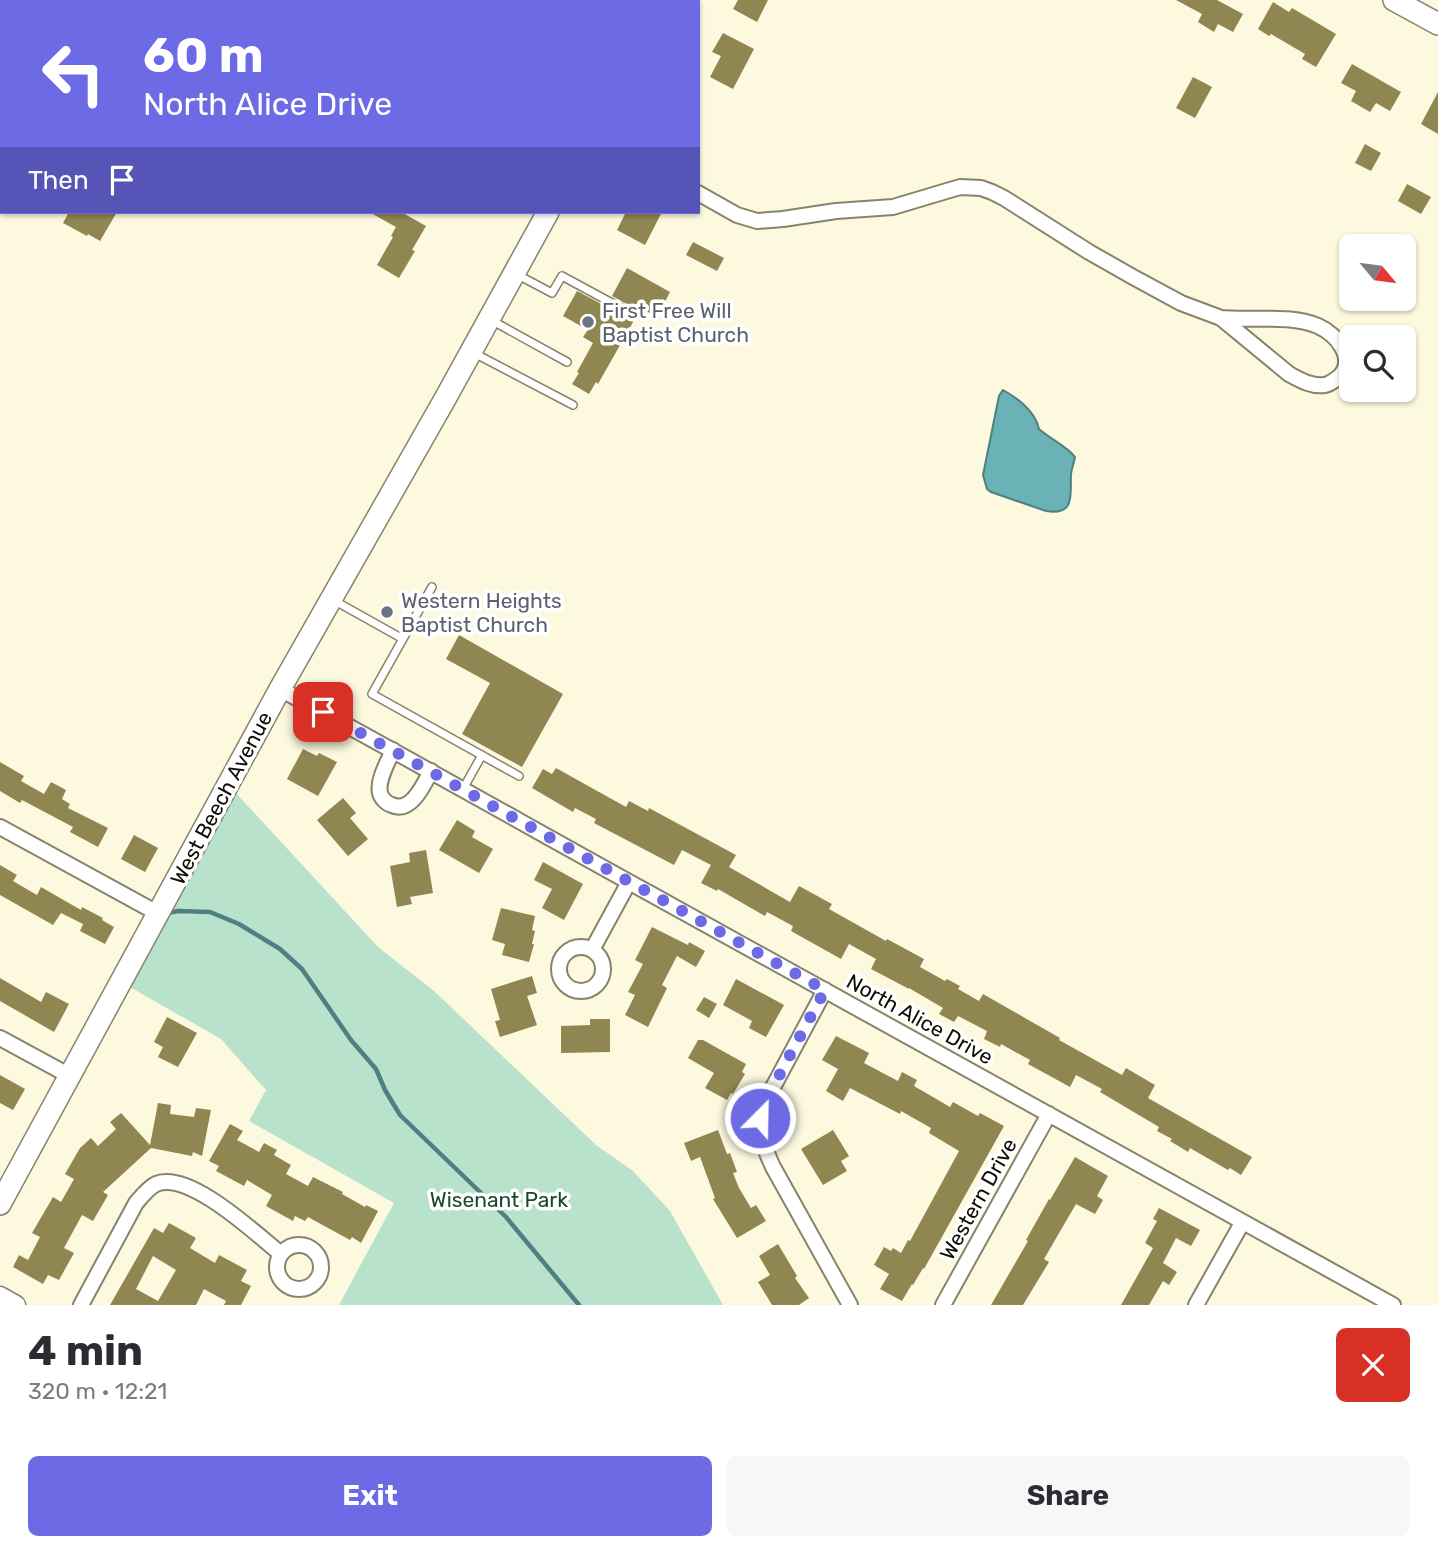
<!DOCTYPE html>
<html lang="en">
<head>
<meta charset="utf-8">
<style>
	body { margin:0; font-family:Rubik,sans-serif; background:#f7f7f7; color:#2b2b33; height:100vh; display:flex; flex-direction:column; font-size:26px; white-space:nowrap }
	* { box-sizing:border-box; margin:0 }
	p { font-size:23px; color:#7c7c81 }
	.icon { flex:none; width:38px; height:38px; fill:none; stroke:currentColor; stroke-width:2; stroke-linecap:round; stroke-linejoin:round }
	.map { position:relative; height:1305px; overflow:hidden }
	.side { display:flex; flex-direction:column; background:#fff; flex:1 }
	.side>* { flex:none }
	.banner { position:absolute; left:0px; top:0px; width:700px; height:214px; box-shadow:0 2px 5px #0004; background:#6c6be5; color:#fff; overflow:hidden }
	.needle { width:46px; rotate:119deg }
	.buttons { position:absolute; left:1339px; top:234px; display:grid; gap:14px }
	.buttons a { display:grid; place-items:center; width:77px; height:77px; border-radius:10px; background:#fff; box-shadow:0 2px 5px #0004; font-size:35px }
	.pin { position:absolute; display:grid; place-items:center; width:60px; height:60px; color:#fff; margin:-30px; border-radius:14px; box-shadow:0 4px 10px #0006 }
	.me { position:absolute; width:77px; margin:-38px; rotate:23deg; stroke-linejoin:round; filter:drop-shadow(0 0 5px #0008) }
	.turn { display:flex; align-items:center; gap:24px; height:147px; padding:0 28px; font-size:32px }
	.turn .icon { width:91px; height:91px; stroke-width:2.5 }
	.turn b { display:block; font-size:49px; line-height:60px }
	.then { display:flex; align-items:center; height:66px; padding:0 28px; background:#0003; gap:14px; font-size:26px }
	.round { display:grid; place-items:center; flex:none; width:74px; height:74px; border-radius:10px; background:#f7f7f7 }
	.overview { display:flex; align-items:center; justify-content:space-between; height:119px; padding:0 28px }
	h1 { font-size:42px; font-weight:700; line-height:52px }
	.action { display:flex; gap:14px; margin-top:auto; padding:14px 28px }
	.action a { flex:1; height:80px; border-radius:10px; background:#6c6be5; color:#fff; font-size:28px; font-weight:700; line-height:80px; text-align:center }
	.action a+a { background:#f7f7f7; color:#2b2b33 }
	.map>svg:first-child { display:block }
	.green { fill:#b9e2cc }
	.water { fill:#6ab2b6; stroke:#4e8081; stroke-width:2 }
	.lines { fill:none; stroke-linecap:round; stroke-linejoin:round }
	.stream { stroke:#4e8081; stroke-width:4.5 }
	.building { fill:#8f8652; fill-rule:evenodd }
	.service-casing { stroke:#87836c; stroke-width:10 }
	.minor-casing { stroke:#87836c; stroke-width:18 }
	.tertiary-casing { stroke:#87836c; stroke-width:21 }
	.secondary-casing { stroke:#87836c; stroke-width:24 }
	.service { stroke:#fff; stroke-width:7 }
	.minor { stroke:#fff; stroke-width:14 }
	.tertiary { stroke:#fff; stroke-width:18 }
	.secondary { stroke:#fff; stroke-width:21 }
	.route { stroke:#6c6be5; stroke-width:12; stroke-dasharray:0 21.6 }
	.worship-dot { fill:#6b7280; stroke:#fff; stroke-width:2.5 }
	.labels { text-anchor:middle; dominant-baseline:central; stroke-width:7; stroke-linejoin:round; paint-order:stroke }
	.worship-label { font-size:21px; fill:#5b616d; stroke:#fff; text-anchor:start }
	.street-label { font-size:21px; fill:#0e0d05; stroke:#fff }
	.park-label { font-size:21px; fill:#1a4733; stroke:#fff }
</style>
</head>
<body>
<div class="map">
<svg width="1438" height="1305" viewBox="0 0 1438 1305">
	<rect width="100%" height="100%" fill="#fdf9df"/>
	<path class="green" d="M235 792 378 947 434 991 596 1145 633 1171 670 1211 723 1305H339L394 1203 249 1121 266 1090 221 1039 128 986Z"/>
	<path class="water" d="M1003 390C1019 399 1035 411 1039 429 1050 439 1067 446 1075 457 1074 462 1072 468 1071 474 1070 494 1076 516 1046 511L991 492 987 489 983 475 999 396Z"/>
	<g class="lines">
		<path class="stream" d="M168 913 178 911 210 912 239 924 280 949 302 969 351 1040 376 1069 385 1090 400 1115 506 1217 579 1305"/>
	</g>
	<path class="building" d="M738 0H768L757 22 733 9Z
		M1176 0H1217L1243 14 1233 32 1218 24 1214 32 1198 22 1202 14Z
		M1273 2 1289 12 1292 8 1336 34 1316 67 1302 59 1305 54 1271 34 1269 36 1258 29Z
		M723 33 754 49 733 89 710 77 721 56 712 52Z
		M1352 64 1401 92 1390 111 1376 103 1370 112 1351 101 1356 91 1341 83Z
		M1193 77 1212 87 1195 118 1176 108Z
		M1438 92V134L1421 124Z
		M1365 144 1381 153 1371 171 1355 163Z
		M1407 184 1431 197 1421 214 1398 201Z
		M69 212H117L100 241 88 234 87 236 63 223Z
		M369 212H401L426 226 412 250 415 251 399 278 377 265 393 237 391 236 396 227Z
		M626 212H662L645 245 617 230Z
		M693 242 724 258 717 271 686 255Z
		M627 268 670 292 657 317 641 308 598 384 596 382 589 394 572 384 579 373 577 372 593 343 583 337 588 330 563 316 577 291 620 314H627L629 310 628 305 612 296Z
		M459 635 563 694 522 767 462 734 490 683 446 659Z
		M303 749 317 756 319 753 337 762 318 796 287 779Z
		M0 762 24 776 21 781 44 794 51 782 66 790 62 799 70 804 68 808 108 828 98 847 70 832 73 827 22 800 20 803 0 791Z
		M556 768 626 807 629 801 648 811 649 808 736 855 729 867 790 902 799 886 832 904 829 909 886 941 887 939 924 959 920 967 945 981 947 979 960 986 958 989 979 1001 983 994 1060 1038 1059 1040 1122 1075 1126 1068 1155 1085 1148 1098 1252 1157 1241 1175 1230 1168 1228 1170 1190 1148 1188 1152 1170 1141 1172 1139 1157 1131 1159 1127 1100 1092 1102 1089 1076 1075 1070 1087 1028 1064 1030 1060 1001 1044 1000 1047 984 1039 987 1031 958 1016 954 1022 939 1014 943 1008 909 988V989L871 969 876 959 849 944 841 959 791 931 793 926 767 912 765 916 718 889 717 891 701 883 711 865 682 850 674 865 594 823 596 819 575 808 573 812 532 788 543 769 552 774Z
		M343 798 356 813 350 818 368 839 348 856 317 820Z
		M457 820 475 831 472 837 493 849 479 873 439 850Z
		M134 835 158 848 145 872 121 859Z
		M426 850 433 893 410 897 412 904 397 907 390 866 410 862 409 853Z
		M543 862 583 884 564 920 542 908 552 889 534 880Z
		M0 865 17 875 13 881 37 895 41 887 81 910 82 907 103 918 102 920 114 927 105 944 80 931 83 924 61 913 53 925 0 895Z
		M501 908 535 916 532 930 535 931 532 944H534L529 962 502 955 505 944 492 940Z
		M652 927 688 945 689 942 705 951 696 967 677 956 662 985 667 988 648 1027 625 1015 635 995 628 992 643 964 635 960Z
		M532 976 537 993 527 996 537 1025 500 1037 495 1021 500 1020 491 989Z
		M0 978 41 1002 46 992 69 1004 54 1032 0 1001Z
		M736 979 784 1005 766 1037 749 1028 752 1021 723 1005Z
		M704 997 717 1004 709 1018 696 1010Z
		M167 1017 197 1033 178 1067 158 1057 163 1047 154 1042Z
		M590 1019H610V1052L561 1053V1026L590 1025Z
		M836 1036 869 1053 864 1063 898 1081 902 1072 917 1080 914 1086 950 1107 953 1102 978 1116 980 1113 1004 1126 924 1269 923 1268 913 1285 912 1284 902 1301 880 1289 889 1274 874 1265 884 1247 891 1251 893 1248 901 1253 908 1240 910 1241 959 1151 929 1133 931 1128 901 1111 900 1114 850 1088 843 1101 826 1091 838 1069 822 1060Z
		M698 1040H703L746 1064 742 1072 745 1074 733 1094 731 1093 727 1100 705 1088 714 1073 688 1058Z
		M0 1075 25 1089 13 1110 0 1103Z
		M158 1103 171 1105 170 1114 194 1117 196 1108 211 1110 202 1156 193 1152 192 1156 151 1148 103 1192 108 1195 93 1221 82 1215 64 1248 74 1253 59 1280 48 1275 43 1284 13 1267 19 1255 28 1260 40 1237 32 1233 53 1197 61 1202 74 1179 65 1174 80 1148 91 1138 98 1146 116 1129 110 1122 121 1113 150 1145Z
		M230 1124 243 1131 237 1140 259 1152 264 1143 277 1150 274 1155 291 1165 286 1174 308 1186 313 1177 343 1192 342 1194 365 1207 366 1205 378 1211 361 1243 352 1237 350 1240 308 1217 305 1221 295 1216 293 1221 266 1206 272 1195 247 1180 244 1186 216 1171 219 1166 209 1161Z
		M718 1130 727 1154 730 1153 737 1172 733 1173 739 1188 751 1208 756 1205 766 1221 737 1238 713 1199 715 1198 700 1157 691 1161 684 1143Z
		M833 1130 849 1156 841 1161 847 1171 823 1185 801 1149Z
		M1075 1157 1108 1176 1097 1196 1103 1200 1095 1214 1076 1204 1044 1259 1049 1262 1023 1305H991L1028 1241 1026 1240 1049 1199 1050 1200Z
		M1159 1208 1200 1230 1191 1246 1176 1238 1163 1263 1177 1272 1169 1285 1163 1281 1149 1305H1121L1153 1248 1145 1243 1157 1221 1153 1219Z
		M169 1223 196 1238 190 1248 215 1263 219 1255 247 1270 241 1281 251 1286 241 1305H224L226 1301 204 1289 196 1305H110L154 1228 163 1233ZM153 1256 176 1270 158 1301 136 1289Z
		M778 1244 797 1276 795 1278 809 1298 799 1305H772L758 1282 770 1275 759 1256Z"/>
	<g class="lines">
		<g class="service-casing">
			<path id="service" d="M518 275 552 293 562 276 623 309
				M491 320 567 362
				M474 353 573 405
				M432 587 372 694 519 776
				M335 601 403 639
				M463 789 482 755"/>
		</g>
		<g class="minor-casing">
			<path id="minor" d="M76 0 80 2
				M600 0 603 2
				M153 2 154 0
				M698 193 737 215 757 221 783 219 836 211 893 207 960 187 981 188 992 192 1004 198 1089 252 1133 277 1181 303 1221 318 1289 374C1300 380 1312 387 1325 385 1330 384 1335 380 1339 377 1358 359 1336 334 1318 326 1289 314 1253 321 1221 318
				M280 689C404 756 526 825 649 893 897 1030 1145 1168 1393 1305
				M393 750C388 762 377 780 380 793 381 798 387 804 392 805 411 814 424 784 431 771
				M0 827 159 914
				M559 969a22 22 0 1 1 44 0a22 22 0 1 1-44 0Z
				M592 950 629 882
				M825 990 764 1104C757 1128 763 1146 773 1167L850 1305
				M0 1038 70 1076
				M277 1267a22 22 0 1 1 44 0a22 22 0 1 1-44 0Z
				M81 1305 136 1203C142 1196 148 1188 156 1184 189 1170 256 1234 281 1254
				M943 1305 1049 1114
				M1196 1305 1242 1223"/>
		</g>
		<g class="tertiary-casing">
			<path id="tertiary" d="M351 0 354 2
				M0 1296 16 1305"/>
		</g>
		<g class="secondary-casing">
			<path id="secondary" d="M1394 0 1438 24
				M663 2 664 0
				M0 1204 280 689 445 399 548 212"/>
		</g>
		<use href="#service" class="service"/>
		<use href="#minor" class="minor"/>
		<use href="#tertiary" class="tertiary"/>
		<use href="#secondary" class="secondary"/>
	</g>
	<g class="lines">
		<path class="route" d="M323 712 825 990 782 1070 765 1104 760 1118"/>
	</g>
	<g class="worship-dot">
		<circle cx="588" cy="322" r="7"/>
		<circle cx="387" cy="612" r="7"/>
	</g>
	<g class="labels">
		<g class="worship-label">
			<text x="602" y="310">First Free Will<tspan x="602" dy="24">Baptist Church</tspan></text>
			<text x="401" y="600">Western Heights<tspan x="401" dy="24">Baptist Church</tspan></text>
		</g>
		<g class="street-label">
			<text transform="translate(221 798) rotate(-62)">West Beech Avenue</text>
			<text transform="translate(920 1019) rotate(29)">North Alice Drive</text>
			<text transform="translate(978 1199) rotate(-61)">Western Drive</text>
		</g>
		<g class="park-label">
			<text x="499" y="1199">Wisenant Park</text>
		</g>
	</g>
</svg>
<div class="buttons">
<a><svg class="needle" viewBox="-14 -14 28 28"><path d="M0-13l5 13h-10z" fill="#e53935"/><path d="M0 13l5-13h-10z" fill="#7c7c81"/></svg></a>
<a><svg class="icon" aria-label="search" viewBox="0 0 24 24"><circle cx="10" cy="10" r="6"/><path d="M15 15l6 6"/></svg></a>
</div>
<div class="pin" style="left:323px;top:712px;background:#d93025"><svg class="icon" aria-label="arrive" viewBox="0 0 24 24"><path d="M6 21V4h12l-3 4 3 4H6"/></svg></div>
<svg class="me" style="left:760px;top:1118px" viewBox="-20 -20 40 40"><circle r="17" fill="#6c6be5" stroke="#fff" stroke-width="3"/><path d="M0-11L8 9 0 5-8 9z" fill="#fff"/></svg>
<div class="banner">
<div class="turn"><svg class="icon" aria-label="left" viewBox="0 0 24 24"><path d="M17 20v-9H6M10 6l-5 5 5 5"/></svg><div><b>60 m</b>North Alice Drive</div></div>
<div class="then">Then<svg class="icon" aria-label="arrive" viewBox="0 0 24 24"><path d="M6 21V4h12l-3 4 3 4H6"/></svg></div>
</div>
</div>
<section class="side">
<div class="overview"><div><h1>4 min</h1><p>320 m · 12:21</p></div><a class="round" style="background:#d93025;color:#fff"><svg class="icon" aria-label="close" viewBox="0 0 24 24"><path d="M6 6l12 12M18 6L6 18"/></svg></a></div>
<div class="action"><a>Exit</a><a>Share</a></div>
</section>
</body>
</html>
